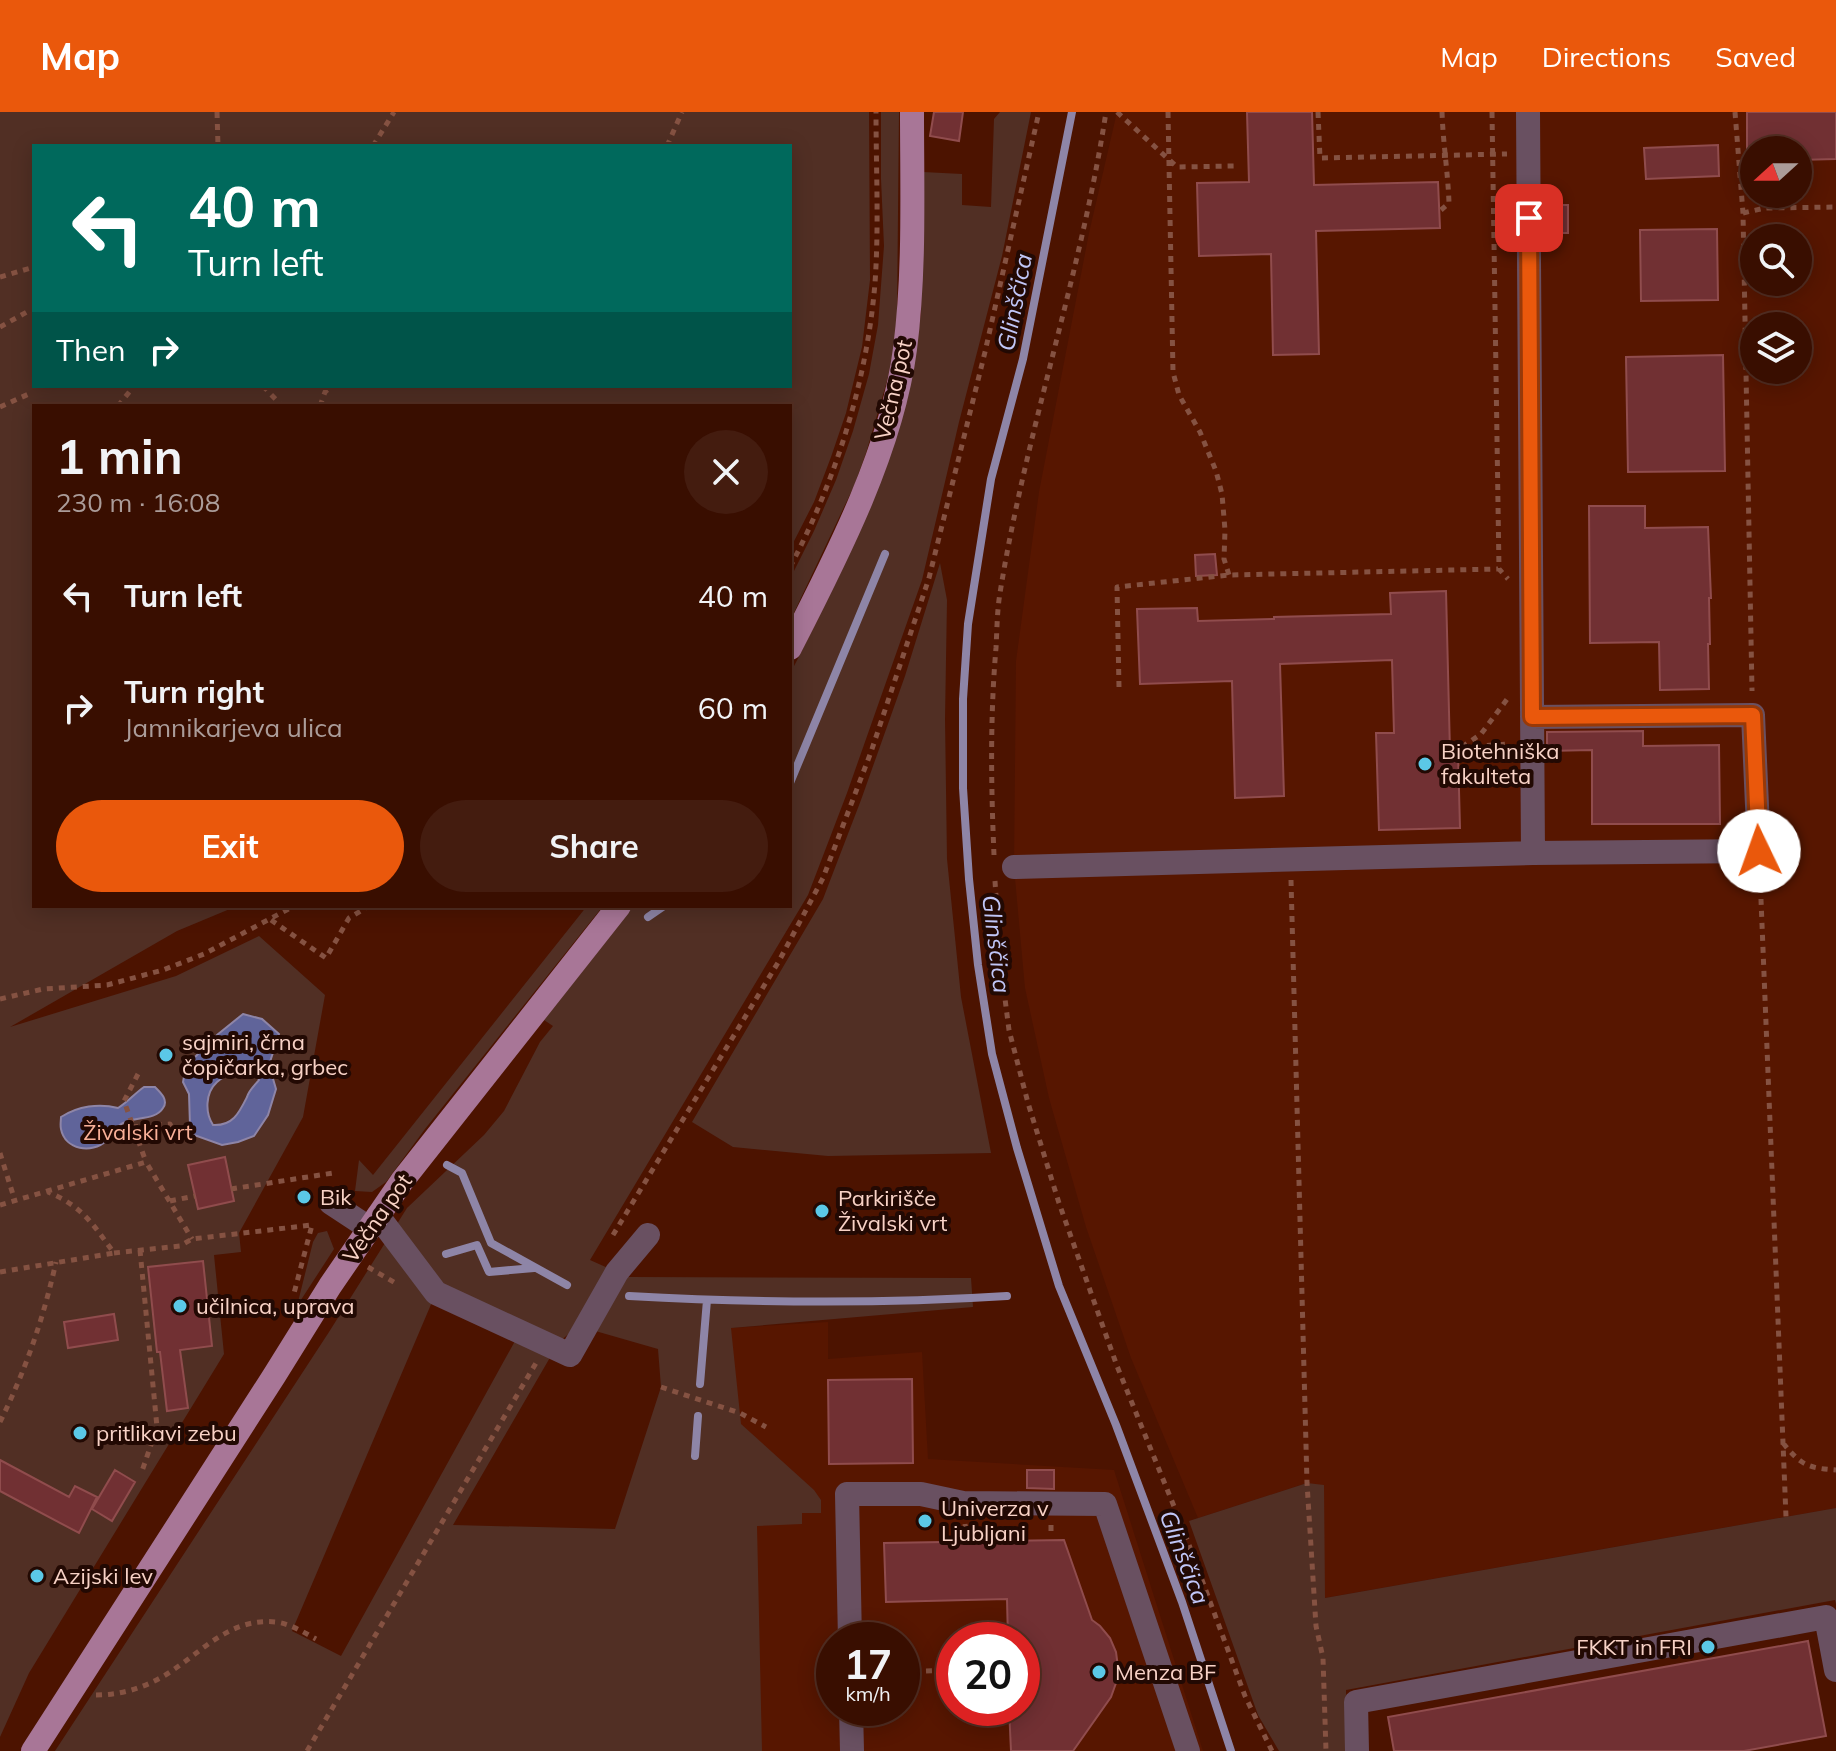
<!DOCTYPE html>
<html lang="en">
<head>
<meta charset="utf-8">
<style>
	body { margin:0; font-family:Mulish,sans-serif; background:#441c0f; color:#f1f3f6; height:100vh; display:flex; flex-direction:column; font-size:30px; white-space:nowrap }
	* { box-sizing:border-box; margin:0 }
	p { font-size:26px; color:#ab9c99 }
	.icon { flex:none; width:44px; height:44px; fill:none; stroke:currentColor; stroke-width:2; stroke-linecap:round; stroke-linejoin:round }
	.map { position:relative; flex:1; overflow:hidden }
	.details { position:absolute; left:32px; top:292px; width:760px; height:504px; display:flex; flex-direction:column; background:#390e00; border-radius:0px; box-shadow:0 4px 20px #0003,0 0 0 2px #532e22 }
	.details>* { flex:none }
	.top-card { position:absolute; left:32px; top:32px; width:760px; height:244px; border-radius:0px; box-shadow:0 4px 20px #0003,0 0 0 2px #532e22; background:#00695c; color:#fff; overflow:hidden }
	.needle { width:52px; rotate:249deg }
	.tools { position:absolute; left:1740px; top:24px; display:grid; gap:16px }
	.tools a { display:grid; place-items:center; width:72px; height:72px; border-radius:50%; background:#390e00; box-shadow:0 4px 20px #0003,0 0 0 2px #532e22; font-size:40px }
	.speed { position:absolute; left:816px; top:1510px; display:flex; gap:16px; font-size:40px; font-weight:700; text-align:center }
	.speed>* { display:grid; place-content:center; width:104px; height:104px; border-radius:50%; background:#390e00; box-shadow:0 4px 20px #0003,0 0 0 2px #532e22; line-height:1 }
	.speed small { font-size:20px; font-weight:400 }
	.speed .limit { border:12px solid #d22; background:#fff; color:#111 }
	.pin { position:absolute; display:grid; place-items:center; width:68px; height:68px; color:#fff; margin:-34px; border-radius:16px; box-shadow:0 4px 12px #0006 }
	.me { position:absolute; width:88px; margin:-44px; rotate:357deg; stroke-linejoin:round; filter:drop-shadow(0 0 6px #0008) }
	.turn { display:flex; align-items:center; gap:28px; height:168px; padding:0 24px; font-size:36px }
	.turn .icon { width:104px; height:104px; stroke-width:2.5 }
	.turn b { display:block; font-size:56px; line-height:68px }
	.then { display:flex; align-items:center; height:76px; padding:0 24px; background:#0003; gap:16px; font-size:30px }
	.round { display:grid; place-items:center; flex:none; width:84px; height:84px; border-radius:42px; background:#441c0f }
	.summary { display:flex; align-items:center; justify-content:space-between; height:136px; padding:0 24px }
	h1 { font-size:48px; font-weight:700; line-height:60px }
	.cta { display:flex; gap:16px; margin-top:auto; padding:16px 24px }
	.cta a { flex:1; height:92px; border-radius:48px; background:#ea580c; color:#fff; font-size:32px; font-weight:700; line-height:92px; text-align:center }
	.cta a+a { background:#441c0f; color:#f1f3f6 }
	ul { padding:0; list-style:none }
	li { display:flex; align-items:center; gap:24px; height:112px; padding:0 24px }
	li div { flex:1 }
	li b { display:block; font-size:30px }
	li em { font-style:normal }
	header { display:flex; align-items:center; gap:48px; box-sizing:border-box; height:112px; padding:0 40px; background:#ea580c; color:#fff }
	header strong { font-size:38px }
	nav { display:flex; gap:44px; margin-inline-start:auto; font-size:28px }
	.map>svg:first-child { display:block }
	.built { fill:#571600; fill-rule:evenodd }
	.green { fill:#512f24; fill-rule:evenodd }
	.water { fill:#60649a; stroke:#8e85a7; stroke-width:2; fill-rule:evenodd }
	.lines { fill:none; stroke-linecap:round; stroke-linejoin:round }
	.stream { stroke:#8e85a7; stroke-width:8 }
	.building { fill:#713033; stroke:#904c4d; stroke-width:2 }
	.path { stroke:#855242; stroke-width:5; stroke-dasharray:6 6; stroke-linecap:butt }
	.minor { stroke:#695061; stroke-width:24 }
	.major { stroke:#a87697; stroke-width:24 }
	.route-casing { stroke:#983908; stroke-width:20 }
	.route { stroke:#ea580c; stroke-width:14 }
	.poi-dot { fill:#5bc8e7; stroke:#220903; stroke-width:3 }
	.labels { text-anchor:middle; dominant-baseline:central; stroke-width:8; stroke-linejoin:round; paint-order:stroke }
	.street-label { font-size:22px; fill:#f8d2c6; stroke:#220903 }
	.poi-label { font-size:22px; fill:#f8d2c6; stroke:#220903; text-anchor:start }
	.park-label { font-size:22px; fill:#f9b098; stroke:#220903 }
	.water-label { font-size:24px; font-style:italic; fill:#c0c6f7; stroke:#220903 }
</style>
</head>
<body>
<header>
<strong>Map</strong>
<nav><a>Map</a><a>Directions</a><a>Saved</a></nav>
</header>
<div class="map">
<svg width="1836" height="1639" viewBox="0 0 1836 1639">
	<rect width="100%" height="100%" fill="#4c1300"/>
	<path class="built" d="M1117 0H1836V1396L1324 1486 1307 1371 1198 1406 1131 1246 1086 1115 1049 986 1025 876 1014 755 1016 549 1039 380 1089 121ZM1754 38H1798V82H1754ZM1754 126H1798V170H1754ZM1754 214H1798V258H1754Z
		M828 1210V1247L922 1240 928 1347 1114 1358 1203 1639H354L629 1478 731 1216ZM834 1528H902V1596H834ZM954 1528H1022V1596H954Z"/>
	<path class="green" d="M0 0H869L870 168 862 235 846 301 831 345 814 390 790 437V294H34V794H237L177 819 10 915 176 864 259 824 325 883 303 1005 239 1121 241 1140 214 1143 224 1242 29 1561 0 1625ZM34 34H790V274H34Z
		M881 0H899L897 204 894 238 887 269 866 341 854 374 790 509V467L814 419 836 368 853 319 869 262 878 213 884 134 881 67Z
		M1000 0H1031L1002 144 959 310 922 468 847 681 808 783 590 1148 628 1165 971 1166 973 1195 731 1216 741 1312 814 1378 821 1388V1401H802V1412L757 1414 762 1639H55L329 1220 407 1096 484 1023 504 999 540 930 553 914 544 908 633 794H790V562L817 509 907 289 921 202 923 60 962 62V93L991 95 994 7ZM438 1176 520 1220 341 1544 292 1519ZM578 1214 658 1237 661 1275 615 1417 453 1413 559 1230Z
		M940 451 947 488 945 607 947 747 961 885 991 1041 828 1044 733 1035 692 1010 823 787 861 688 905 564Z
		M587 794H603L425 1017 386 1070 372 1080 355 1079 359 1048 373 1063Z
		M327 1119 334 1137 297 1194 313 1130 318 1121Z
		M1307 1371 1324 1373 1325 1486 1836 1396V1492L1835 1488 1346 1578V1639H1279L1258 1603 1189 1409Z"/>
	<path class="water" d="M243 902 262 907 279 922 269 953 276 977 268 1003 254 1024 238 1030 222 1033 194 1023 190 1013 189 982 183 970 186 954 217 923ZM248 956 256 961 259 968C255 973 249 978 247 985 239 1001 233 1014 213 1013 205 1001 205 981 217 970 224 963 239 959 248 956Z
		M144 975H155C160 980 169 988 163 996 155 1009 135 1004 123 1011 115 1015 112 1023 106 1029 92 1042 65 1038 61 1017 60 1013 61 1009 61 1005 78 994 99 991 118 996 128 990 134 982 144 975Z"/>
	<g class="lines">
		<path class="stream" d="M1072 0 1023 247 991 367 968 512 963 587V676L969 767 978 853 992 942 1017 1036 1059 1174 1116 1313 1182 1490 1231 1639
			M790 671 885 442
			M648 805 664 794
			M447 1053 462 1061 491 1131 567 1173
			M446 1142 477 1133 489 1160 534 1156
			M629 1184C755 1191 882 1192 1007 1184
			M700 1272 707 1188
			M695 1344 698 1304"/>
	</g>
	<path class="building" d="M934 0H963L959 29 930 24Z
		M1247 0H1312L1314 73 1438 70 1440 116 1316 119 1319 242 1273 243 1271 142 1199 144 1197 71 1249 70Z
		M1747 0H1836V47L1798 48V38H1747Z
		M1718 33 1719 64 1646 67 1644 36Z
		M1544 93H1568V121H1544Z
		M1717 117 1718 188 1641 189 1640 118Z
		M1723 243 1725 359 1628 360 1626 245Z
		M1589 394H1645V416L1708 415 1711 486H1709L1710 532H1708L1709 577 1660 578 1659 530 1590 531Z
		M1215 442 1217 463 1196 464 1195 443Z
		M1446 479 1450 640H1458L1460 716 1379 718 1376 621H1394L1392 548 1280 552 1284 684 1235 686 1232 569 1140 572 1137 497 1197 496 1198 509 1274 507V505L1391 502 1390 481Z
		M1643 619V634L1719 633 1720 712H1592V638L1547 639V620Z
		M225 1045 234 1089 198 1097 188 1053Z
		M203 1149 212 1234 180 1238 188 1296 167 1299 160 1240H157L148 1155Z
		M114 1202 118 1228 68 1236 64 1210Z
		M912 1267 913 1351 829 1352 828 1268Z
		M0 1348 69 1385 75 1374 97 1385 79 1421 0 1379Z
		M115 1358 135 1370 112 1409 92 1397Z
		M1027 1358H1054V1377L1027 1376Z
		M1064 1428 1092 1508 1100 1514 1110 1526 1116 1540 1118 1555 1116 1571 1111 1585 1073 1639H1011L1009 1596H1022V1528H1008L1007 1487 886 1490 884 1431Z
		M1808 1529 1826 1624 1744 1639H1394L1388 1605Z"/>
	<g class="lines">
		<path class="path" d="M217 0 218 34
			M1117 0 1177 55 1234 54
			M1168 0 1173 260 1179 283 1200 320 1216 359 1222 382 1225 418 1224 447 1229 463
			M1318 0 1320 46 1507 42
			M1492 0 1499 457 1508 467
			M1735 0 1743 101 1752 579
			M373 34 394 0
			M667 34 682 0
			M1441 98 1449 91C1448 61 1443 31 1442 0
			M1743 101 1765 96 1836 95
			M0 165 34 155
			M0 215 34 196
			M263 274 282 294
			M118 294 134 274
			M320 294 325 280 332 274
			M0 295 31 281
			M790 455C836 368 867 269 875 171 879 114 876 57 876 0
			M1119 575 1117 475 1229 463 1498 457
			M1462 635 1481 622 1508 586
			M1463 635 1509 632
			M994 743C991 674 990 605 996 536 997 518 997 499 1000 481 1026 319 1081 163 1106 0
			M1760 763 1786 1405
			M1291 768 1307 1371 1316 1514 1323 1546 1326 1639
			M995 769 1000 848 1009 918 1028 991 1059 1091 1117 1254 1182 1414 1245 1584 1272 1639
			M271 808 326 846 349 806 369 794
			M0 887 43 877 107 873 163 858 204 842 294 794
			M138 962 124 989 146 1050
			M132 1015 170 1012 176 1027
			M0 1041 15 1089
			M231 1077 333 1061
			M170 1089 195 1084
			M0 1093 146 1050 192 1127
			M613 1123 779 849 823 766 871 640 929 466 985 240 1039 0
			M140 1138 157 1315 141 1362
			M114 1141 180 1134 192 1127 312 1113 293 1185
			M368 1155 397 1172
			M0 1160 114 1141C92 1111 83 1095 48 1080
			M661 1275 740 1301 766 1315
			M0 1310C26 1257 43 1208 56 1150
			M1783 1331C1801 1353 1807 1356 1836 1358
			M965 1412 967 1427
			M1051 1413V1425
			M902 1560 954 1558
			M96 1583C119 1583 141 1577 162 1565 200 1543 228 1505 276 1510 291 1512 303 1520 316 1527
			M307 1639 536 1251"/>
		<path class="minor" d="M1528 0 1533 741
			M1014 755 1533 741 1759 739 1753 603 1532 605
			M331 1091 369 1116
			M378 1104 436 1181 570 1243 617 1160 648 1123
			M850 1528 847 1382H921L963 1391 1105 1392 1188 1639
			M851 1596 852 1639
			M1357 1639 1356 1590 1826 1505 1836 1558"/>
		<path class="major" d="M790 536C836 446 892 338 905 237 915 159 912 78 912 0
			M33 1639 274 1264 330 1174 402 1069 619 794"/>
	</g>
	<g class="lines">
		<g class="route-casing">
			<path id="route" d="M1529 106 1532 605 1753 603 1759 739"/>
		</g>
		<use href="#route" class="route"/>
	</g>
	<g class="poi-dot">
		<circle cx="1425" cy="652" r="8"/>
		<circle cx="166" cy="943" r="8"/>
		<circle cx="304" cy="1085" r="8"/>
		<circle cx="822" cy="1099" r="8"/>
		<circle cx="180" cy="1194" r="8"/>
		<circle cx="80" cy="1321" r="8"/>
		<circle cx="925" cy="1409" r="8"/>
		<circle cx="37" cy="1464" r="8"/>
		<circle cx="1708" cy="1535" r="8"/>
		<circle cx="1099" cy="1560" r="8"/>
	</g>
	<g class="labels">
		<g class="street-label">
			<text transform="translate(893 278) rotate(-77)">Večna pot</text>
			<text transform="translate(377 1106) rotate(-55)">Večna pot</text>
		</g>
		<g class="poi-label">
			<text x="1441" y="639">Biotehniška<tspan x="1441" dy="25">fakulteta</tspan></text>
			<text x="182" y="930">sajmiri, črna<tspan x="182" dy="25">čopičarka, grbec</tspan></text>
			<text x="320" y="1085">Bik</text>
			<text x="838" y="1086">Parkirišče<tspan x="838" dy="25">Živalski vrt</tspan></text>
			<text x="196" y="1194">učilnica, uprava</text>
			<text x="96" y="1321">pritlikavi zebu</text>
			<text x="941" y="1396">Univerza v<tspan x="941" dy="25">Ljubljani</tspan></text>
			<text x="53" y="1464">Azijski lev</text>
			<text x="1692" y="1535" text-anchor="end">FKKT in FRI</text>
			<text x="1115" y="1560">Menza BF</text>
		</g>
		<g class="park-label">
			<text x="138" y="1020">Živalski vrt</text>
		</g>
		<g class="water-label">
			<text transform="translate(1014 190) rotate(-79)">Glinščica</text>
			<text transform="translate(997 832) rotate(83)">Glinščica</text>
			<text transform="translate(1185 1445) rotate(69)">Glinščica</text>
		</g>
	</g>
</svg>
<div class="tools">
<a><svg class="needle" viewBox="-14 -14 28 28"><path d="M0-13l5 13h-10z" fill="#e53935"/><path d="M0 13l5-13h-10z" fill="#ab9c99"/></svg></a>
<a><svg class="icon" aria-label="search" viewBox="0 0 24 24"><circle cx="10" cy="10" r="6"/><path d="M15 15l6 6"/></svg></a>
<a><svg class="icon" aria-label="layers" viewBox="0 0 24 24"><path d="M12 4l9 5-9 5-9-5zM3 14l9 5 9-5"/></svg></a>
</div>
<div class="speed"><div>17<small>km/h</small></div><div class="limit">20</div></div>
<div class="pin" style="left:1529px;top:106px;background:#d93025"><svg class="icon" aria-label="arrive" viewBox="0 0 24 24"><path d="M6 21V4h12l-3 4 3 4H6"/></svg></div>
<svg class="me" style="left:1759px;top:739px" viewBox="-20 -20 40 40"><circle r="19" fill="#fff"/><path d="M0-13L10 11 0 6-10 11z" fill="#ea580c"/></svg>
<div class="top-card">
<div class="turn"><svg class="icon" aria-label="left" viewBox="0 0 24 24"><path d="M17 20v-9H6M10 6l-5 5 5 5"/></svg><div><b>40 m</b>Turn left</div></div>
<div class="then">Then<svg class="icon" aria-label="right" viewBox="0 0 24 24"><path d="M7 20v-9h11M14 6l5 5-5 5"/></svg></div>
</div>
<section class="details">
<div class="summary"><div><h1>1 min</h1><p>230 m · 16:08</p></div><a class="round"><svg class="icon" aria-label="close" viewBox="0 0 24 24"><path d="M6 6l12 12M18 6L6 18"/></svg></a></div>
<ul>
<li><svg class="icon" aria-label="left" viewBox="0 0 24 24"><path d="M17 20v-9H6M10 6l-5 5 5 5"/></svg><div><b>Turn left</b></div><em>40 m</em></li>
<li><svg class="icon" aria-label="right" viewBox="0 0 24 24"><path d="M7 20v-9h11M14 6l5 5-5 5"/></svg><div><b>Turn right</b><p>Jamnikarjeva ulica</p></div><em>60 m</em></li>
</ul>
<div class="cta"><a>Exit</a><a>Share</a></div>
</section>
</div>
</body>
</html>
